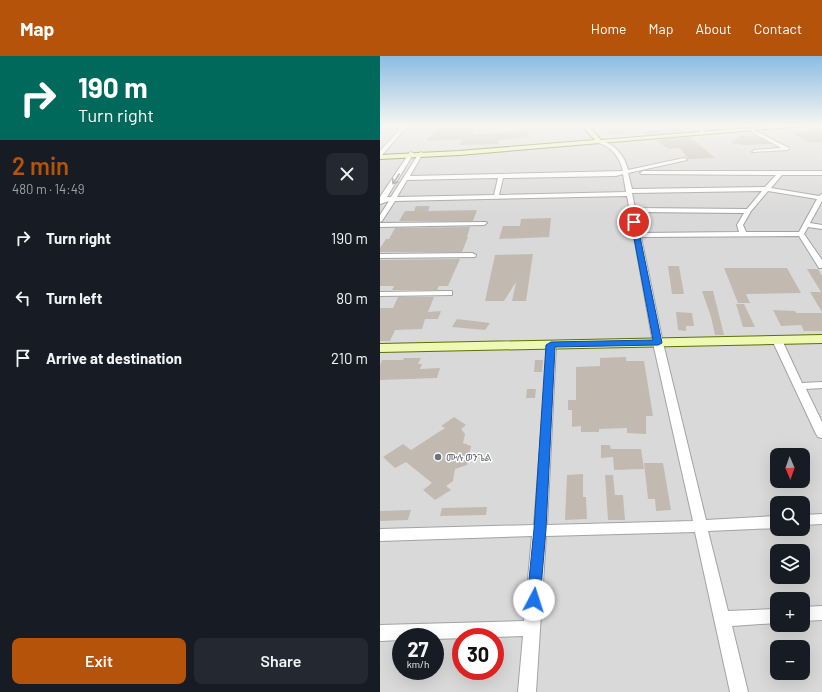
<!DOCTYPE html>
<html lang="en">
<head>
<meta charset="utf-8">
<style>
	body { margin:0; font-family:Barlow,"Noto Sans Ethiopic",sans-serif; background:#242831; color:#f1f3f6; height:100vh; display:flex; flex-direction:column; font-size:15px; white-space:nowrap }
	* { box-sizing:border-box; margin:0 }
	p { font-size:13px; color:#9ea1a6 }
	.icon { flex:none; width:22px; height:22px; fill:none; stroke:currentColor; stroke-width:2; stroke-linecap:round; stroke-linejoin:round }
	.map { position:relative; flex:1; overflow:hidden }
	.panel { display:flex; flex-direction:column; background:#171b24; width:380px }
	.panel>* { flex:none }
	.banner { background:#00695c; color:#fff; overflow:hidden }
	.needle { width:26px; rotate:178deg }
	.fabs { position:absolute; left:390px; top:392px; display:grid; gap:8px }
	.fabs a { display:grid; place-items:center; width:40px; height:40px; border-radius:8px; background:#171b24; box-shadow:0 4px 16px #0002; font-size:20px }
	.speed { position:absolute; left:12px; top:572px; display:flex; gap:8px; font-size:20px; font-weight:700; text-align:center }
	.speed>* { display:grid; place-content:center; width:52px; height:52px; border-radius:50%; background:#171b24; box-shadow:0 4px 16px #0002; line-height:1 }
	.speed small { font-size:10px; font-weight:400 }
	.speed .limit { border:6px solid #d22; background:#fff; color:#111 }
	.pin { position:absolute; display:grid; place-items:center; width:34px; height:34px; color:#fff; margin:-17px; border:2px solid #fff; border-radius:50%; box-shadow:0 1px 4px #0007 }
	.me { position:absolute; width:44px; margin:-22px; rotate:5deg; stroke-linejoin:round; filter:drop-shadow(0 0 3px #0008) }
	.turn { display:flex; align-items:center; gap:14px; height:84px; padding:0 12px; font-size:18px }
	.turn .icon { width:52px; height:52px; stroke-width:2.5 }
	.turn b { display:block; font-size:28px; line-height:34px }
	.round { display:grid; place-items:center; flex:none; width:42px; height:42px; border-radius:8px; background:#242831 }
	.overview { display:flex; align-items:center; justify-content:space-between; height:68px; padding:0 12px }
	h1 { font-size:24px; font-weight:600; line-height:30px; color:#b45309 }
	.action { display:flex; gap:8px; margin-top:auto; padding:8px 12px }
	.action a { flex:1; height:46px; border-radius:8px; background:#b45309; color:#fff; font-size:16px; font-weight:600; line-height:46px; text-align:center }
	.action a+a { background:#242831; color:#f1f3f6 }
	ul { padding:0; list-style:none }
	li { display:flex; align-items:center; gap:12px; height:60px; padding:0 12px }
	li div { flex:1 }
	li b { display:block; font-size:15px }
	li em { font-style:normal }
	header { display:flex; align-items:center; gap:24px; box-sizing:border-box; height:56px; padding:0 20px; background:#b45309; color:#fff }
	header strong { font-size:19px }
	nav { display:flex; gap:22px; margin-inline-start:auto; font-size:14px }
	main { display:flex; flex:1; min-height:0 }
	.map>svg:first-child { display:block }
	.residential { fill:#dad9d9; fill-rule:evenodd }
	.building { fill:#c2bab1 }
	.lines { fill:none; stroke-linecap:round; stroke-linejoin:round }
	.street-casing { stroke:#a3a3a3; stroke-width:2 }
	.secondary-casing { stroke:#5b7104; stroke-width:2 }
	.street { fill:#fff; fill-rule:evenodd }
	.secondary { fill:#eff9b3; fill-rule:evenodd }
	.oneway { stroke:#999 }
	.route { fill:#1a73e8; stroke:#114b97 }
	.worship-dot { fill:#6b7280; stroke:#fff; stroke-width:1.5 }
	.labels { text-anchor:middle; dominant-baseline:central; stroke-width:3; stroke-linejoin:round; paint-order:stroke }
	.worship-label { font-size:10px; fill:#5b616d; stroke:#fff; text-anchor:start }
</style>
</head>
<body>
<header>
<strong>Map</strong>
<nav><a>Home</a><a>Map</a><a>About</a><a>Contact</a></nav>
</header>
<main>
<section class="panel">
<div class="banner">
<div class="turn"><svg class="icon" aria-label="right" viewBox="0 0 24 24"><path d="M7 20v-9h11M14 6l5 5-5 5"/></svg><div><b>190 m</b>Turn right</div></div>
</div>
<div class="overview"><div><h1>2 min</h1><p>480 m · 14:49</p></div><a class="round"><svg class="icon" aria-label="close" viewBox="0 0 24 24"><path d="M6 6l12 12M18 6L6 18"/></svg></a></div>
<ul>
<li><svg class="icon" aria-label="right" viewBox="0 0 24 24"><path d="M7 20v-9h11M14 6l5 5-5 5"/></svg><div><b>Turn right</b></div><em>190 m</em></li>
<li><svg class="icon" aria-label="left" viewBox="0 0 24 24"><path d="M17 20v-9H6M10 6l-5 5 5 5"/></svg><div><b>Turn left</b></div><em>80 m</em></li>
<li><svg class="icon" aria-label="arrive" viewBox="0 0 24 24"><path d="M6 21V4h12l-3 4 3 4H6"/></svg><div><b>Arrive at destination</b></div><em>210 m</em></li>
</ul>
<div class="action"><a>Exit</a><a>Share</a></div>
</section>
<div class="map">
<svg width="442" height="636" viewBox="0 0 442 636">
	<rect width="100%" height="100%" fill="#edebe1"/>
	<path class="residential" d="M0 69H442V636H0ZM397 399H423V425H397ZM397 447H423V473H397ZM397 495H423V521H397ZM397 543H423V569H397ZM21 581H55V615H21ZM81 581H115V615H81ZM397 591H423V617H397Z"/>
	<path class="building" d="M222 69H238L245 78H229Z
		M93 71 91 73H94L92 79 148 74 149 81 119 84 118 88 80 89 82 83 46 85 57 72Z
		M299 72 304 76 268 79 263 75Z
		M442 74V86L430 87 409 76Z
		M361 79 379 81 391 88 364 89 350 87Z
		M310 81 335 102 308 103 300 92 289 93 275 84Z
		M36 150H50L48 155 97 154 93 165H19L25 155H34Z
		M171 162 169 181 119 183 123 170H140L141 163Z
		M90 171 87 181H88L82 196H0V192L6 183H9L15 172Z
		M153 198 146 245H132L136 226 124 245H105L115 199Z
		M0 203V204L80 203 68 230H59L57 234H12L14 230H0Z
		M288 210H299L304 238H292Z
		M344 212H407L421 237 366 238 370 247H358Z
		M427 213H438L442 220V256L430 236H441Z
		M322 235H333L344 279H335L331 261Z
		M18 241H54L48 256 61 255 58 263H45L42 273 15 274 10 285H0V252H13Z
		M356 248H364L375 271H363Z
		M393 254 415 255 416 257H442V275H424L421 269 401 270Z
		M296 256 312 257 314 270H306V275L298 274Z
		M77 263 110 267 105 274 72 271Z
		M246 301V305H264L273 360H266V378L247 377V372L219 373V376H201V370L192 371V354H188V344H196V311L220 310V302Z
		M24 302H41L38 308H42L40 313 60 312 57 322 0 324V310L2 304H23Z
		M155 304H163L162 316H154Z
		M147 333H156L155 342H146Z
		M74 361 86 369 81 373 85 378 83 387 91 390 87 409 75 413 73 425 66 430 71 434 55 444 43 434 52 427 26 406 15 412 3 401 23 388 31 394 65 372 61 370Z
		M221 389H230L231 393H261L264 413 234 414 233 401 221 402Z
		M264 407H283L291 454 276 455 275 443H268Z
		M203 418V441H206L207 463 185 464 187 419Z
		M225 419H233L235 439H243L245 464H228Z
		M107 451 106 459 60 460 62 452Z
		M31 454 28 464 0 465V455Z"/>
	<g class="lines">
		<g class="street-casing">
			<path id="street" d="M28 69 2 99H0V95L21 72H0V70Z
				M316 69H320L326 78H322Z
				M372 73 409 92V93L407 94 372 96 374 94 401 92 370 75Z
				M218 85C233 85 245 100 248 114L304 102 307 104 248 117 252 133 385 131 396 119 261 118 260 117 263 115H442V119H402L391 132 439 140 442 138V145L430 167 442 169V173L428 171 424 178 442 204V212H439L419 180 261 181 283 287 326 464 397 460V472L328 475 348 555 397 553V567L352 570 368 636H350L315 476 166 480 156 636H138L143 580 55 583V581H21V584L0 585V569L144 565 152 480 0 485V473L154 469 168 287H174L176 289 167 469 313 465 273 287 254 181 253 179 254 177 247 140 15 145 2 165 0 166V159L9 145 0 148V141L30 96 34 97 7 141H11L39 97 41 96 43 97 30 120 243 115C240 102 232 90 218 87ZM243 118 246 136 119 139 123 122 236 120ZM118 122 114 139 17 141 27 124ZM382 135 367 153 255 152 252 137ZM388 135 437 143 419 176H366L363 169 371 155ZM256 156 364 157 357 169 359 176 260 177Z
				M106 166 107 167 104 169 0 171V167Z
				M92 197 96 199 95 201 0 202V198Z
				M69 235H72V239L0 240V236Z
				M397 281 402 284 422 327 442 326V332L426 333 442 366V382L438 381 436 378 392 284Z
				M442 458V468L423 469V459Z
				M442 550V564L423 565V551Z"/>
		</g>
		<g class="secondary-casing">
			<path id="secondary" d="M201 69H208L221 84 404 69H434L79 99 0 103V99L79 95 215 84Z
				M442 279V287L0 296V288Z"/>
		</g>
		<use href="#street" class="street"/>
		<use href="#secondary" class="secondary"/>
	</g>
	<defs><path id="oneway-shaft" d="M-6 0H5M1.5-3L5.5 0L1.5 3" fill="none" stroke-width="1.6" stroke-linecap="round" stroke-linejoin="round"/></defs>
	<use class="oneway" href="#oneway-shaft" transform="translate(16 123) rotate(123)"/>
	<linearGradient id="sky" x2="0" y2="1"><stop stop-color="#8bbce3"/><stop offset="0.44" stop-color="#f7f6f2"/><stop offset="1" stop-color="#f7f6f2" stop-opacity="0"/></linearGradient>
	<rect width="442" height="158" fill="url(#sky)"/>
	<path class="route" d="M254 165 257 166 282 287 278 289 175 291 166 473 160 544 158 548 154 550 149 548 147 544 154 473 166 289 171 286 273 284 251 166Z"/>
	<circle class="worship-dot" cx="58" cy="401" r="4"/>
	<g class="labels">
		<g class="worship-label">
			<text x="66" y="401">ሙሉ ወንጌል</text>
		</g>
	</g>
</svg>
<div class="fabs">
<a><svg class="needle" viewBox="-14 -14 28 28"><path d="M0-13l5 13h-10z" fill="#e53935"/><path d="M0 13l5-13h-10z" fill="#9ea1a6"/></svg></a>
<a><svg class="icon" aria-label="search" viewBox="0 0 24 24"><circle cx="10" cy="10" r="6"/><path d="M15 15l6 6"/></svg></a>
<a><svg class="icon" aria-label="layers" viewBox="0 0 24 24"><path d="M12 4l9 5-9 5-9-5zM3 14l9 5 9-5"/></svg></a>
<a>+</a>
<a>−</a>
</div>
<div class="speed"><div>27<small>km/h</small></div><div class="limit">30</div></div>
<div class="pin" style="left:254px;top:166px;background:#d93025"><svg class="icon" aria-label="arrive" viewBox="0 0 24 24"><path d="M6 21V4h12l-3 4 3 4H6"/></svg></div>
<svg class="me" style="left:154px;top:544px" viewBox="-20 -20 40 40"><circle r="19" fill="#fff"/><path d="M0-13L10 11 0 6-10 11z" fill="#1a73e8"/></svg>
</div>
</main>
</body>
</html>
